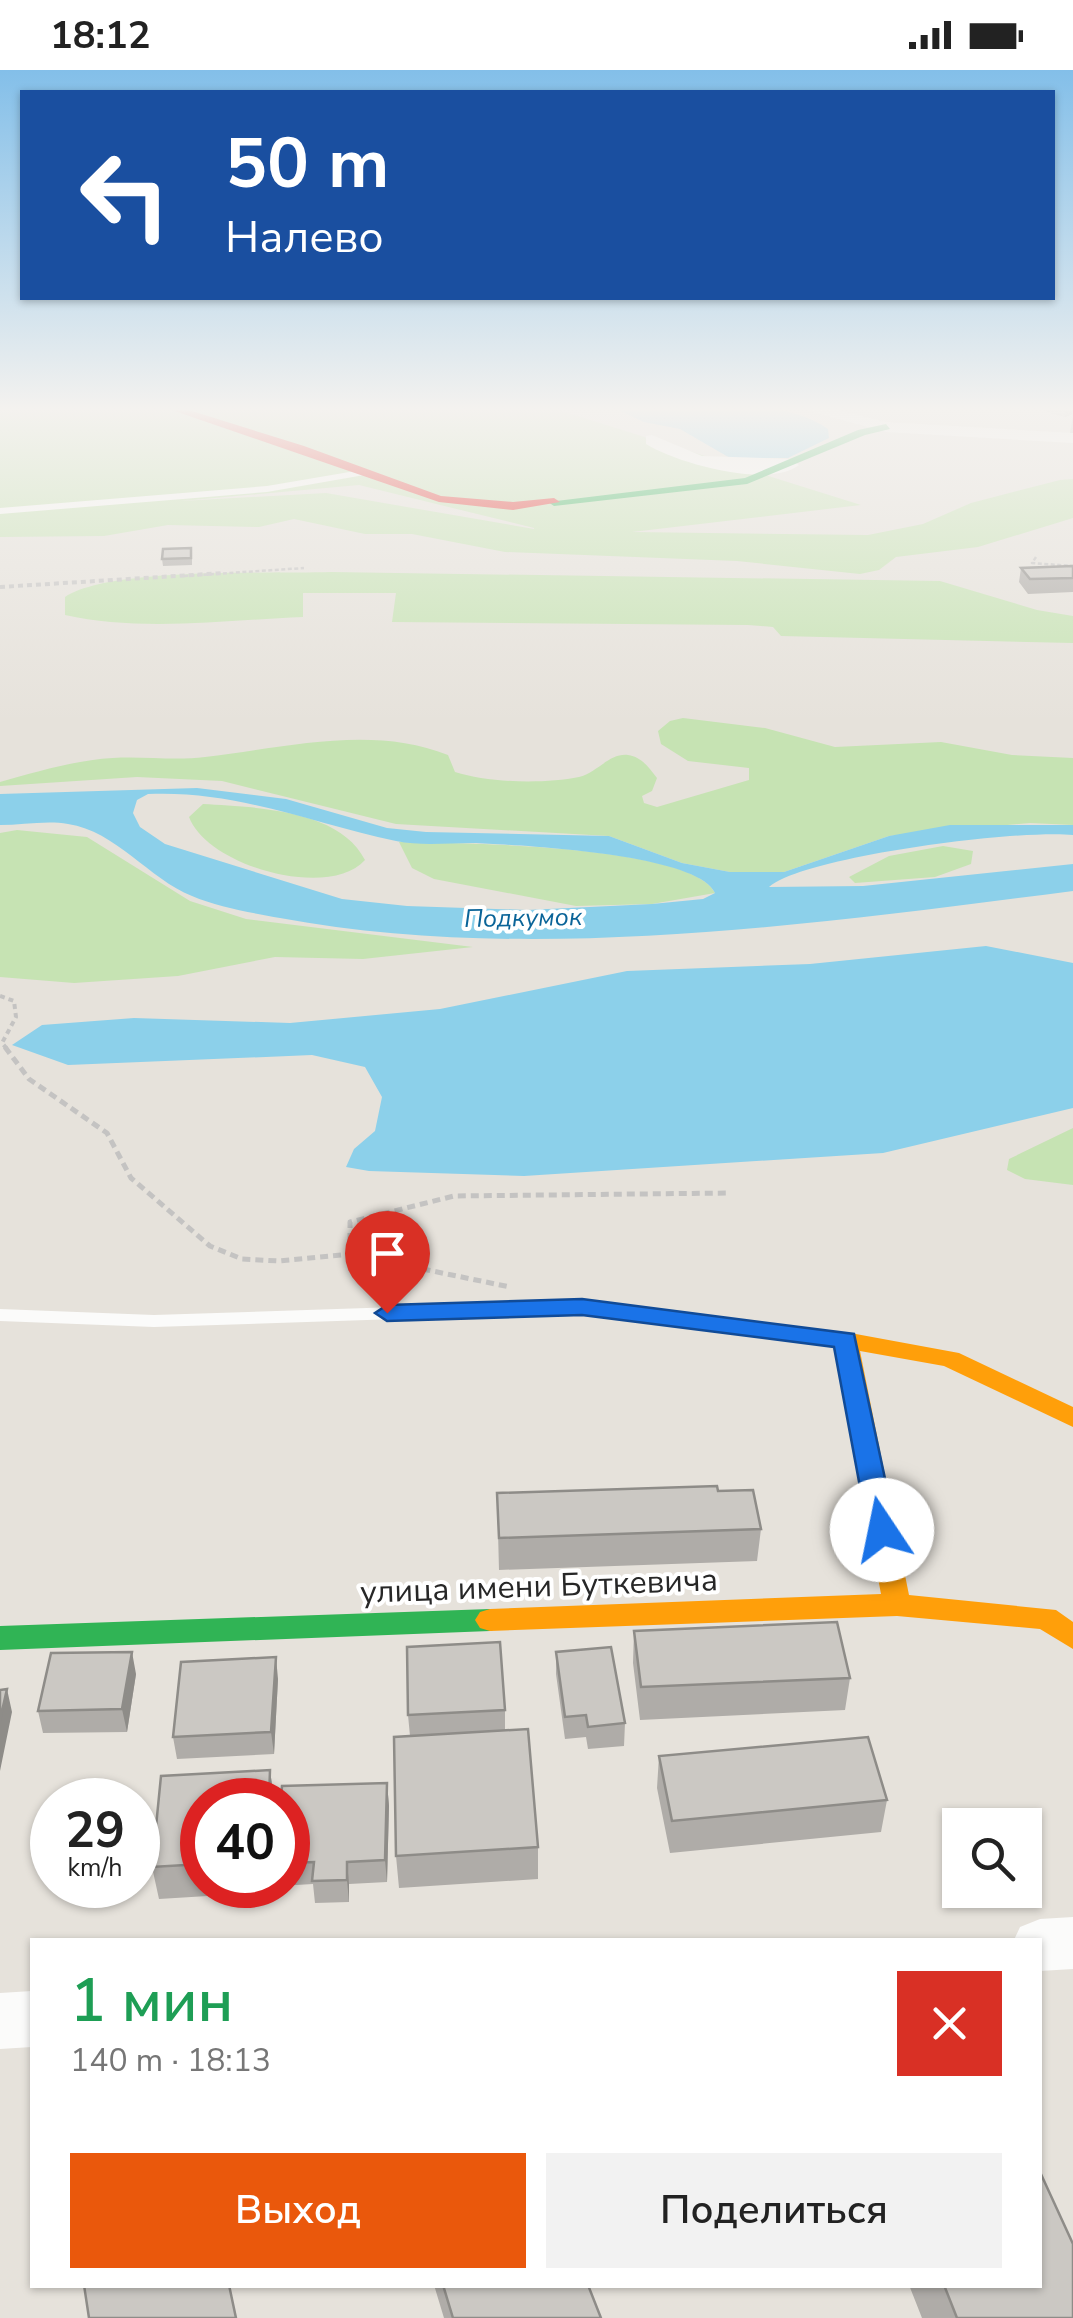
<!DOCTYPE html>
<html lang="ru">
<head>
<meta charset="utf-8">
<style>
	body { margin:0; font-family:"Nunito Sans",sans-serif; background:#f2f2f2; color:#222; height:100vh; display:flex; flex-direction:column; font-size:38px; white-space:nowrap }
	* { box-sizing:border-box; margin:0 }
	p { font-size:32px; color:#767676 }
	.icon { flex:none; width:55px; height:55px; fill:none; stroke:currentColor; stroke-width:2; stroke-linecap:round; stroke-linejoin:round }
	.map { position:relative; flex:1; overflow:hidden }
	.drawer { position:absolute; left:30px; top:1868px; width:1012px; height:350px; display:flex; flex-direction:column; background:#fff; border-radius:0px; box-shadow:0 2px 8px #0004 }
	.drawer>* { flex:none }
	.guide { position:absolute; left:20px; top:20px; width:1035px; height:210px; border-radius:0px; box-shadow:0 2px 8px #0004; background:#1a4fa0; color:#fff; overflow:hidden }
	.tools { position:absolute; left:942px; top:1738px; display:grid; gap:20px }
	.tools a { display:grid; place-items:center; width:100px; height:100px; border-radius:0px; background:#fff; box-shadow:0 2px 8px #0004; font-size:50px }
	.speed { position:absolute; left:30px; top:1708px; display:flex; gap:20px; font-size:50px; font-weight:700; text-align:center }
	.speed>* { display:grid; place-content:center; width:130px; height:130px; border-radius:50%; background:#fff; box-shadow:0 2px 8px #0004; line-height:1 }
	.speed small { font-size:25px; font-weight:400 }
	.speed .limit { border:15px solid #d22; background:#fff; color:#111 }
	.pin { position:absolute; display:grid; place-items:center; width:85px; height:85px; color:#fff; margin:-102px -42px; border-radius:50% 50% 50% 0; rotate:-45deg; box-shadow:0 0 10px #0007 }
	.pin .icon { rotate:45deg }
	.me { position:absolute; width:110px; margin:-55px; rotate:349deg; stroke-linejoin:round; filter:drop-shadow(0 0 8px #0008) }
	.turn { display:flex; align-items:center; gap:35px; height:210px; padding:0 40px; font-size:45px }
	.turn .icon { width:130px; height:130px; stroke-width:2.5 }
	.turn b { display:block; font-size:70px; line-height:85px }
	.round { display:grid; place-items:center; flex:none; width:105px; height:105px; border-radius:0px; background:#f2f2f2 }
	.head { display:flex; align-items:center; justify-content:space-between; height:170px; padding:0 40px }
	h1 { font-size:60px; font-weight:600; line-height:75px; color:#1e9e55 }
	.button { display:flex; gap:20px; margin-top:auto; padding:20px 40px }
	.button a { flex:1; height:115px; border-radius:0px; background:#ea580c; color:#fff; font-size:40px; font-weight:600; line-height:115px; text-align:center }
	.button a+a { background:#f2f2f2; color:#222 }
	.status { display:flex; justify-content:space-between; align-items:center; height:70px; padding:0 50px; background:#fff; direction:ltr }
	.status svg { height:28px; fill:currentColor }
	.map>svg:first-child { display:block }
	.green { fill:#c6e3b3; fill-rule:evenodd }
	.water { fill:#8cd0ea; fill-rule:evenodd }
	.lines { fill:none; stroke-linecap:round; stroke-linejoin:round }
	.path-far2 { stroke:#c4c3c2; stroke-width:2.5; stroke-dasharray:4 2.5; stroke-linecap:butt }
	.path-far1 { stroke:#c4c3c2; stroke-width:4; stroke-dasharray:5 4; stroke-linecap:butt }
	.path { stroke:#c4c3c2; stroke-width:5; stroke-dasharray:8 5; stroke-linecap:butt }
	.lane { fill:#fbfbfa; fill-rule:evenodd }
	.street { fill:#fbfbfa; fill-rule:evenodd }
	.fast { fill:#30b455; fill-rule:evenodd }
	.slow { fill:#ff9f0a; fill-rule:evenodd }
	.jam { fill:#e5322d; fill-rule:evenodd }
	.wall { fill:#afaca8 }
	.shaded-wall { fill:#8e8c88 }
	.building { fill:#cbc8c3; stroke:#8e8c88; stroke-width:2.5 }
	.route { fill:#1a73e8; stroke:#114b97; stroke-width:2.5 }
	.labels { text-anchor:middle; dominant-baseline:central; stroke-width:8; stroke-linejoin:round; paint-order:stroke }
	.far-water-label { font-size:25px; font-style:italic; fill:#0a6498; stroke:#fff }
	.near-street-label { font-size:32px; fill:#272727; stroke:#fff }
</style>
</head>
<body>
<div class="status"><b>18:12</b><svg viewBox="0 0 49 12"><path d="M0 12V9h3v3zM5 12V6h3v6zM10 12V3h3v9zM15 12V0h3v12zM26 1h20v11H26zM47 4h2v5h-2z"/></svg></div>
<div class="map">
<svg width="1073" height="2248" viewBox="0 0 1073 2248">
	<rect width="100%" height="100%" fill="#e6e2db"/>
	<path class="green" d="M0 337H549L861 435 632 462 868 465 923 454 971 433 1060 410 1073 409V448L978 477 896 487 879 500 860 504 737 491 505 482 412 464H365L294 449 259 457 168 455 104 466 0 467ZM359 415 534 458V459L326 423 181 431Z
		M331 502 940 511 1037 540 1073 546V573L781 566 773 557 748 555 392 552 396 523H303V547C227 550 140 562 65 545V527C111 497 271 504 331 502Z
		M683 648 765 658 835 677 941 672 1012 685 1073 688V755L1030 753 889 766 784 802H730L682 793 609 766 396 754 222 711 137 707 0 716V712C36 702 75 690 113 688 143 686 175 691 205 687 283 678 372 654 448 685L455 702C490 713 544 714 579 707 597 703 609 683 628 685 642 687 649 698 657 708L652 721 642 726 644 733 657 737 749 710V698L688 691 661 674 658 661 670 651Z
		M203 734C253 737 340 739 365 790 330 830 208 797 189 747Z
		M17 760 87 767 190 831 246 849 473 877 363 889 275 887 178 906 74 913 0 907V763Z
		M399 772C453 773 692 774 715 823L652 834 576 836 434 809 412 798Z
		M943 776 973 781 971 794 935 807 855 813 849 807 889 786Z
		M1073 1058V1115L1025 1109 1007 1100 1009 1089Z"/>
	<path class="water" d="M612 337C675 337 775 322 828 359L829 368 788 388H730L680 359 644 352Z
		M197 718 286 729 387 758 426 762 609 766 682 793 730 802H784L889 766 950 755H1073V765C1021 759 805 786 769 817L863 816 1073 794V821C822 853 531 895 280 848 252 843 218 837 192 826 149 809 116 761 68 754 47 750 22 755 0 755V724ZM148 724C236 720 312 753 396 771 420 776 448 773 473 773 515 775 697 783 715 823L703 829 652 834 527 840 407 836 342 829 165 774 140 757 133 743 137 730Z
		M986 876 1073 893V1038L883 1083 524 1106 369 1101 346 1097 354 1079 375 1061 382 1027 365 997 312 985 68 995 12 975 42 955 134 948 290 953 440 939 627 901 810 894Z"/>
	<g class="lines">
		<path class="path-far2" d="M1036 487 1032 493 1073 496
			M184 506 304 498"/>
		<path class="path-far1" d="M0 517 224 503
			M0 926 14 931 16 947 2 973 7 979"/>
		<path class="path" d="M5 977 29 1009 107 1063 131 1108 210 1176 242 1189 279 1191 350 1184 510 1217
			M350 1184V1152L454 1126 730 1123"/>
		<path class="lane" d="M367 399 370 404 267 422 0 444V438L267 416Z
			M581 1231 842 1264 849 1265 852 1270 849 1275 842 1276 581 1243 154 1257 0 1251V1239L154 1245Z"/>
		<path class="street" d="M795 337H825L886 352 1073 363V373L886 362Z
			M652 365 702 386 790 389 799 395C769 419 676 393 646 374V366Z
			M1073 1847V1899L1040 1901V1870H1014L1020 1857 1040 1849Z
			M32 1921V1977L0 1979V1923Z"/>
		<path class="fast" d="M886 354 890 359 865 365 747 414 554 436 548 432 745 408 858 360Z
			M490 1539 500 1542 505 1550 500 1558 490 1561 0 1580V1556Z"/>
		<path class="slow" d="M845 1262 959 1283 1073 1337V1357L944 1296 860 1281 909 1525 1056 1540 1073 1552V1579L1040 1559 897 1546 490 1561 480 1558 475 1550 480 1542 490 1539 881 1524 833 1270 836 1264Z"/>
		<path class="jam" d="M163 337H179L304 376 441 426 513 432 554 428 560 432 513 440 439 432Z"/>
	</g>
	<path class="wall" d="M1047 337H1073V344L1065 347 1046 342Z
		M1073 344V363H1070Z
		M192 485V495L163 496 162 489Z
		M1073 496V522L1028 524 1019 512 1021 498Z
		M718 1421 761 1459 757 1491 499 1500 497 1423Z
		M634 1561 850 1608 845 1640 640 1650 633 1593Z
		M556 1582 625 1653 624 1676 588 1679 586 1667 565 1669 556 1604Z
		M136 1604 127 1662 43 1663 38 1641Z
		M278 1609 274 1684 177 1689 173 1667Z
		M505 1640V1660L538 1777V1809L399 1818 396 1786 410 1666 408 1645Z
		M659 1686 887 1730 881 1762 670 1783 657 1718Z
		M270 1700 274 1730H202V1815H271V1822L159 1829 152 1797 161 1706Z
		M387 1713 389 1736 387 1812 349 1814V1832L315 1833 313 1814 279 1816 288 1815V1730Z
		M434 2215H588L601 2248H444Z
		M909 2215H1040L1073 2248H922Z"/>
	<path class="shaded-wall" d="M1066 337H1073V344L1065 347Z
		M132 1582 136 1604 127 1662 122 1639Z
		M276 1587 278 1609 274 1684 271 1662Z
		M7 1619 12 1642 0 1701V1650Z
		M270 1700 274 1730H269Z
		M387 1713 389 1736 387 1812 385 1790Z
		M347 1792 349 1814V1832L347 1810Z"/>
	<path class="building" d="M191 478V488L162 489 163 479Z
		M1073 496V508L1030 509 1021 498Z
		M717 1416 718 1421 753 1420 761 1459 499 1468 497 1423Z
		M837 1552 850 1608 641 1617 634 1561Z
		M500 1572 505 1640 408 1645 407 1577Z
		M611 1577 625 1653 588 1657 586 1645 565 1647 556 1582Z
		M132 1582 122 1639 38 1641 51 1583Z
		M276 1587 271 1662 173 1667 181 1592Z
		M7 1619 0 1650V1620Z
		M528 1659 538 1777 396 1786 394 1667Z
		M868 1667 887 1730 672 1751 659 1686Z
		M270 1700 269 1730H202V1794L152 1797 161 1706Z
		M387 1713 385 1790 347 1792V1810L312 1811 314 1792 288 1793V1730H281L282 1716Z
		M1040 2102 1073 2174V2248H957L944 2215H1040Z
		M84 2215H229L236 2248H89Z
		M443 2215H588L601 2248H453Z"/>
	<linearGradient id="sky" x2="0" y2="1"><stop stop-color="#83bfe9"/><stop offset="0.52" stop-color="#f4f2ef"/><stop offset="1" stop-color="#f4f2ef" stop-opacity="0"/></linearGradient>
	<rect width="1073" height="652" fill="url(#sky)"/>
	<path class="route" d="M582 1229 854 1264 896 1460 892 1467H872L868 1460 834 1277 582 1245 387 1251 375 1243 387 1235Z"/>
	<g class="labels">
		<g class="far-water-label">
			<text transform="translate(523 848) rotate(-1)">Подкумок</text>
		</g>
		<g class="near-street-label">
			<text transform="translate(539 1516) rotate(-2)">улица имени Буткевича</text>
		</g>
	</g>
</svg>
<div class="tools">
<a><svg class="icon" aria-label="search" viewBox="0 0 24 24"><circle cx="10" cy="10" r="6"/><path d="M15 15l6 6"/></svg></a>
</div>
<div class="speed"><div>29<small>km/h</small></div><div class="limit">40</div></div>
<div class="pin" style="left:387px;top:1243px;background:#d93025"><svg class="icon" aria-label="arrive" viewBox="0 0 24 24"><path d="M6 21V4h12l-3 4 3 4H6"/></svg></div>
<svg class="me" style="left:882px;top:1460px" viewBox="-20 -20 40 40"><circle r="19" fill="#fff"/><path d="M0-13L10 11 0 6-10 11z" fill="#1a73e8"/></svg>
<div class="guide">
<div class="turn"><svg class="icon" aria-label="left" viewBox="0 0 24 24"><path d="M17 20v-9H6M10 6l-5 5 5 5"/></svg><div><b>50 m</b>Налево</div></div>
</div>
<section class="drawer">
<div class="head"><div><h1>1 мин</h1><p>140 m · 18:13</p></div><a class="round" style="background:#d93025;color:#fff"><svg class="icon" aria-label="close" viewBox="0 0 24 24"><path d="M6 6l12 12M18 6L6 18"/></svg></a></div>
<div class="button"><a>Выход</a><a>Поделиться</a></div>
</section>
</div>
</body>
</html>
